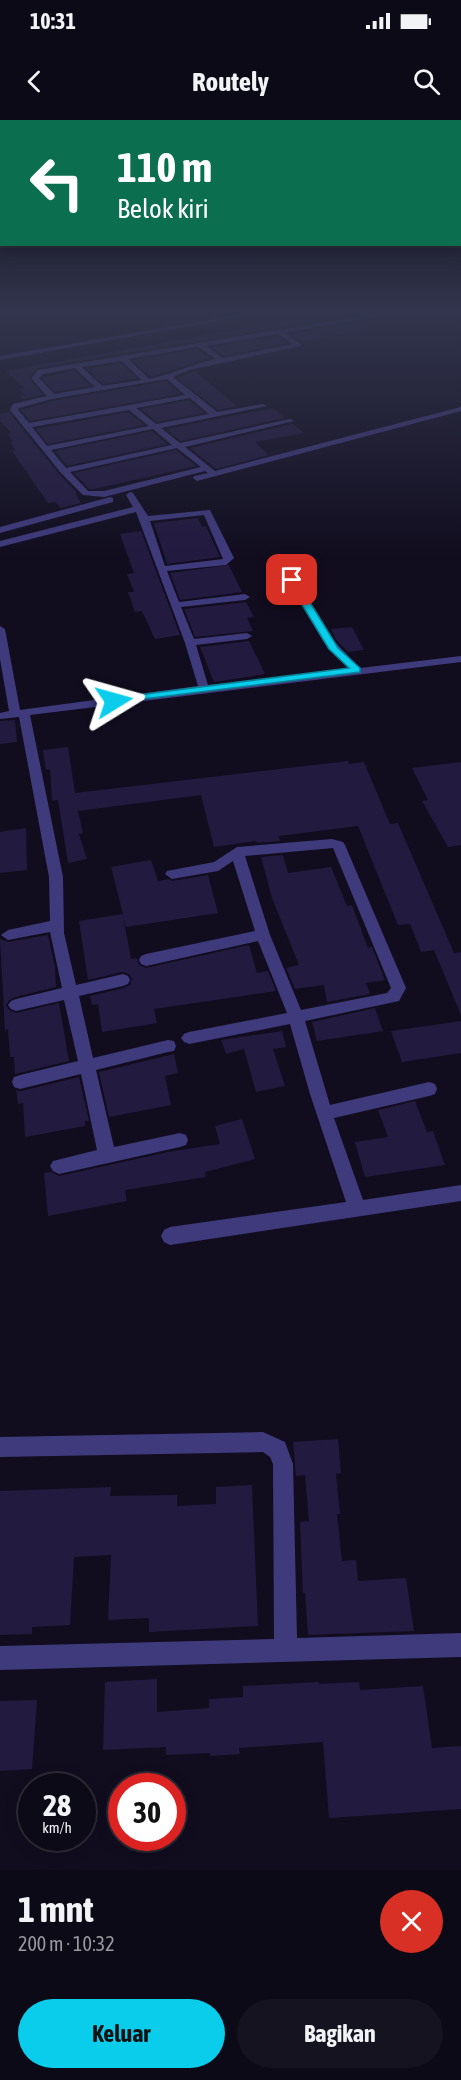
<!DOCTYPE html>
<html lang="id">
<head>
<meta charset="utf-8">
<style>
	body { margin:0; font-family:"Asap Condensed",sans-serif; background:#161320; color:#f1f3f6; height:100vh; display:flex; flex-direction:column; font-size:22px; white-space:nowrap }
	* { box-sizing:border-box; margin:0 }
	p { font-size:20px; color:#9a9aa1 }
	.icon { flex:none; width:33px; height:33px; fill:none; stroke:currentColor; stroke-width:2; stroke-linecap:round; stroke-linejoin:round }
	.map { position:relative; height:1750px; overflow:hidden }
	.panel { display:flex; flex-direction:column; background:#0d0a17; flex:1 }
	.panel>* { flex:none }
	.hud { position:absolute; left:0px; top:0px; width:462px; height:126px; box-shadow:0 3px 15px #0003,0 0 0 2px #2d2b36; background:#0b6e4f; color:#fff; overflow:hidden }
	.speed { position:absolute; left:18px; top:1653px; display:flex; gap:12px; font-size:30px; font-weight:700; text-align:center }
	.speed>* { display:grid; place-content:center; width:78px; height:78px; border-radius:50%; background:#0d0a17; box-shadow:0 3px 15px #0003,0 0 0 2px #2d2b36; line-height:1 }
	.speed small { font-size:15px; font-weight:400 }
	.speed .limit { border:9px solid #d22; background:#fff; color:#111 }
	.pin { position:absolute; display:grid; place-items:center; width:51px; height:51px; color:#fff; margin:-26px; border-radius:12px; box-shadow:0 3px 9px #0006 }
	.me { position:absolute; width:66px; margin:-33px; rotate:82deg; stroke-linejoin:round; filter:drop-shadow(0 0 4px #0008) }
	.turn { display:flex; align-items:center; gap:21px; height:126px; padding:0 18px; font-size:27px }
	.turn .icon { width:78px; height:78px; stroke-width:2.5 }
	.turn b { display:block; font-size:42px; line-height:51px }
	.round { display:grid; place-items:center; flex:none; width:63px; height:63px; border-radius:32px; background:#161320 }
	.headline { display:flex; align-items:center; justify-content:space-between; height:102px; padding:0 18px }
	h1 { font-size:36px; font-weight:700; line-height:45px }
	.cta { display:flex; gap:12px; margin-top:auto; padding:12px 18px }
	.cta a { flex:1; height:69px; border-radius:36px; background:#0acdec; color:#111; font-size:24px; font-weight:700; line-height:69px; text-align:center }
	.cta a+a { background:#161320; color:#f1f3f6 }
	.status { display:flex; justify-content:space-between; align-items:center; height:42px; padding:0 30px; background:#0d0a17; direction:ltr }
	.status svg { height:16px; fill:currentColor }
	header { display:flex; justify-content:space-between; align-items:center; height:78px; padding:0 18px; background:#0d0a17; font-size:27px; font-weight:700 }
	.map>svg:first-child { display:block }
	.building { fill:#231a3f }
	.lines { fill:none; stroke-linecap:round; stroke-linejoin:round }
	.minor { fill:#3f3a7c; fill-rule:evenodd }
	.route { fill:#0acdec; stroke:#068599; stroke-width:1.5 }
</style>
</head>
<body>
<div class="status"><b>10:31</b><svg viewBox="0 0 49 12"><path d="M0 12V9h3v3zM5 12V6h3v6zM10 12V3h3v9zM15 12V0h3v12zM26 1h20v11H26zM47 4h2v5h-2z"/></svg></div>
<header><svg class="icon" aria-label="back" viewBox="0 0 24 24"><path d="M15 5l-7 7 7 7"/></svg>Routely<svg class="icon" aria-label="search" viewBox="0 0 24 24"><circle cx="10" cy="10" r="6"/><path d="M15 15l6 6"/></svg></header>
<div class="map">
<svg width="461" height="1750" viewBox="0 0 461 1750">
	<rect width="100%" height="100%" fill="#110d1f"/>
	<path class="building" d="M338 191 346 196 38 248 29 258 43 275 23 279 20 276 25 275 19 269 24 268 6 251Z
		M357 202 369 209 302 222 291 214Z
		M277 216 287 223 224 236 212 227Z
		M197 229 210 238 150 257 133 240Z
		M120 243 137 258 103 264 87 249Z
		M74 250 90 266 55 272 42 258Z
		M195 251 222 274 237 286 218 290 177 258Z
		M166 261 180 274 30 301 21 290 52 281Z
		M189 280 204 293 157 302 141 289Z
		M273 288 285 298 181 321 166 309Z
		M9 292 59 354 77 373H75L81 383 61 388 55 382 48 383 12 331 15 330 10 322H13L8 314 11 313 0 301V294Z
		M128 292 144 305 48 324 36 309Z
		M293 304 304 313 255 322 269 335 216 349 190 328Z
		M152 311 167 324 67 346 55 331Z
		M176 330 196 346 94 369H89L74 353Z
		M198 398 202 407 206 406 220 437 167 444 154 403Z
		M141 411 180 515 155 519 142 491 135 492 128 472H134L127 454 134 453 120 414Z
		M229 445 242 472 180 480 170 453Z
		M246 482 254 497 247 498 253 511 195 517 184 489Z
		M352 507 364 530 348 532 336 520 331 509Z
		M249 521 265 554 214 562 200 527Z
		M15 600 17 622 0 624V601Z
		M68 627 75 673 348 641 349 644 364 642 390 704 398 703 454 833 461 832V895L434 830 421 832 410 804 398 805 358 706 279 716 280 721 257 723 256 721 214 727 201 675 78 691 83 713 79 714 87 739 68 743 58 680 52 681 50 649 46 650 43 630Z
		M461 642V725L448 727 422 681 428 680 412 648Z
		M26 708 27 750 0 753V712Z
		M283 735 288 753 331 747 347 786 352 785 368 828 372 827 385 860 366 863 370 874 327 882 324 865 295 869 286 848 299 845 272 778 261 737Z
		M151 740 158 761 169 759 172 761 208 755 218 793 126 807 123 795 131 839 137 838 139 845 146 848 249 825 257 853 268 851 276 871 154 889 157 903 102 912 98 884 92 885 90 876 124 868 130 865 132 859 129 854 122 852 88 860 79 801 123 794 111 747Z
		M48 815 55 847 56 867 15 877 9 880 6 885 9 890 16 893 59 883 69 941 15 954 14 937H10L8 909 5 910 0 819 8 822Z
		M375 888 383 911 317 921 312 902Z
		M461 901V933L402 942 391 911Z
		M282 911 286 927 273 929 285 966 256 972 244 929 226 934 221 920Z
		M174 934 178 953 165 956 171 985 109 997 99 952Z
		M79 957 89 1001H85V1006L25 1017 23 983 18 984 16 970 21 971Z
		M415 981 427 1012 433 1011 445 1045 365 1057 355 1022 388 1017 378 990Z
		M242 999 255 1039 205 1052 206 1057 125 1070 127 1081 48 1096 44 1053 51 1052 59 1056 168 1032 220 1024 215 1006Z
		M338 1319 341 1353 336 1354 340 1394H337L342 1441 356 1440 358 1461 406 1458 414 1511 308 1515 305 1473H303L300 1402 309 1401 305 1355 296 1356 293 1322Z
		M252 1365 258 1506 149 1512V1498L108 1500 111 1435 74 1437 70 1505 32 1507V1514L0 1515V1371L111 1367 110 1376 177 1375V1386L216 1384V1367Z
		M157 1559V1592L209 1588V1579L243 1577V1566L319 1562V1564L359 1562 360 1570 423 1566 432 1628 461 1626V1689L329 1698 323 1622 239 1628 240 1634 210 1636V1633L166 1635V1627L103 1630 105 1562Z
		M37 1580 32 1649 0 1651V1581Z"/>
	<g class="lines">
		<path class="minor" d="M261 191H274L0 240V236Z
			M391 191H404L285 213 301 224V226L189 250 173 257 217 292 263 284 267 286 161 308 180 323 290 299 294 301 185 327 215 351 461 287V291L197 361 193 358 194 356 208 353 205 351 104 377 83 375 61 353 10 290 13 284 47 276 31 258 38 250ZM278 214 293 224 223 238 206 226ZM198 227 216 239C193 244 172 254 149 259L128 239ZM121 241 142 260 102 266 82 247ZM75 248 95 267 54 274 39 258 43 254ZM167 259 185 275 29 303 18 290 19 288 52 279ZM190 278 209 294 156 304 136 288ZM129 290 149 306 47 326 32 307ZM153 309 172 325 66 348 51 330ZM177 328 201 347 104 371H88L70 352Z
			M130 372 133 373 148 396 210 390 234 438 226 445 167 451 179 482 245 474 250 477 245 480 181 487 194 519 247 513 252 516 247 519 196 525 208 565 349 549 323 521 275 439 280 436 285 439 332 519 360 548 461 536V542L30 595 63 757 64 813 76 865 123 854 128 856 130 860 128 864 123 866 79 876 93 938 168 920 174 921 176 926 174 931 168 932 96 950 114 1027 180 1013 186 1015 188 1020 186 1025 180 1027 59 1054 53 1051 50 1046 53 1041 97 1030 81 954 20 969 14 967 12 962 14 957 20 955 78 941 64 880 16 891 11 889 8 885 11 881 16 879 62 868 50 812 8 820 1 815 8 810 50 801 49 757 19 597 0 599V593L9 591 0 539V506L5 509 20 590 198 566 185 523 136 392 0 427V421L133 387 126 375ZM204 395 223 439 165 446 150 401Z
			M110 377 113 378V382L0 413V407Z
			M332 719 343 722 345 725 406 868 399 881 305 901 330 985 429 962 435 964 437 969 435 974 429 976 334 998 363 1080 461 1065V1081L170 1125 164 1122 161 1116 164 1110 170 1107 346 1082 310 974 290 904 189 924 184 922 181 918 184 914 189 912 287 893 258 821 146 846 141 844 139 840 141 836 146 834 255 811 233 741 218 751 172 759 165 754 167 751 214 742 237 727ZM333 728 391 868 387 873 301 890 270 815 245 736Z
			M263 1312 285 1322 293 1344 297 1518 461 1513V1537L0 1550V1526L274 1519 273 1344 270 1337 263 1332 0 1337V1317Z"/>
	</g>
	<linearGradient id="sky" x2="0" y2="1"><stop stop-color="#090711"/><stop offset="0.44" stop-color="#32354d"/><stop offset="1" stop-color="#32354d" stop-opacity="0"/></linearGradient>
	<rect width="461" height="436" fill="url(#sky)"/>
	<path class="route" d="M289 458H295L338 528 360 548V552L111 583 109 581 114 578 349 548 329 529 287 460Z"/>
</svg>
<div class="speed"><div>28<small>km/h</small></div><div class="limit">30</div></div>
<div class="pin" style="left:292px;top:460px;background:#d93025"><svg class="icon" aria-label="arrive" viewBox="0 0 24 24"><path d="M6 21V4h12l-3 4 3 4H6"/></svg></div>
<svg class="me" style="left:114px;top:581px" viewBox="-20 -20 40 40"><path d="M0-17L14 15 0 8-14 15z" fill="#0acdec" stroke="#fff" stroke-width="4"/></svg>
<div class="hud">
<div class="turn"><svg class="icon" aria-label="left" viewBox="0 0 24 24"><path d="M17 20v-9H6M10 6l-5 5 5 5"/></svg><div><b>110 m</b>Belok kiri</div></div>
</div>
</div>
<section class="panel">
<div class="headline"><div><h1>1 mnt</h1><p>200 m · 10:32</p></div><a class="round" style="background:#d93025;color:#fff"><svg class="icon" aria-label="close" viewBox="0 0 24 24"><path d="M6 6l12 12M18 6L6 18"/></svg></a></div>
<div class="cta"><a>Keluar</a><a>Bagikan</a></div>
</section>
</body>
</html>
